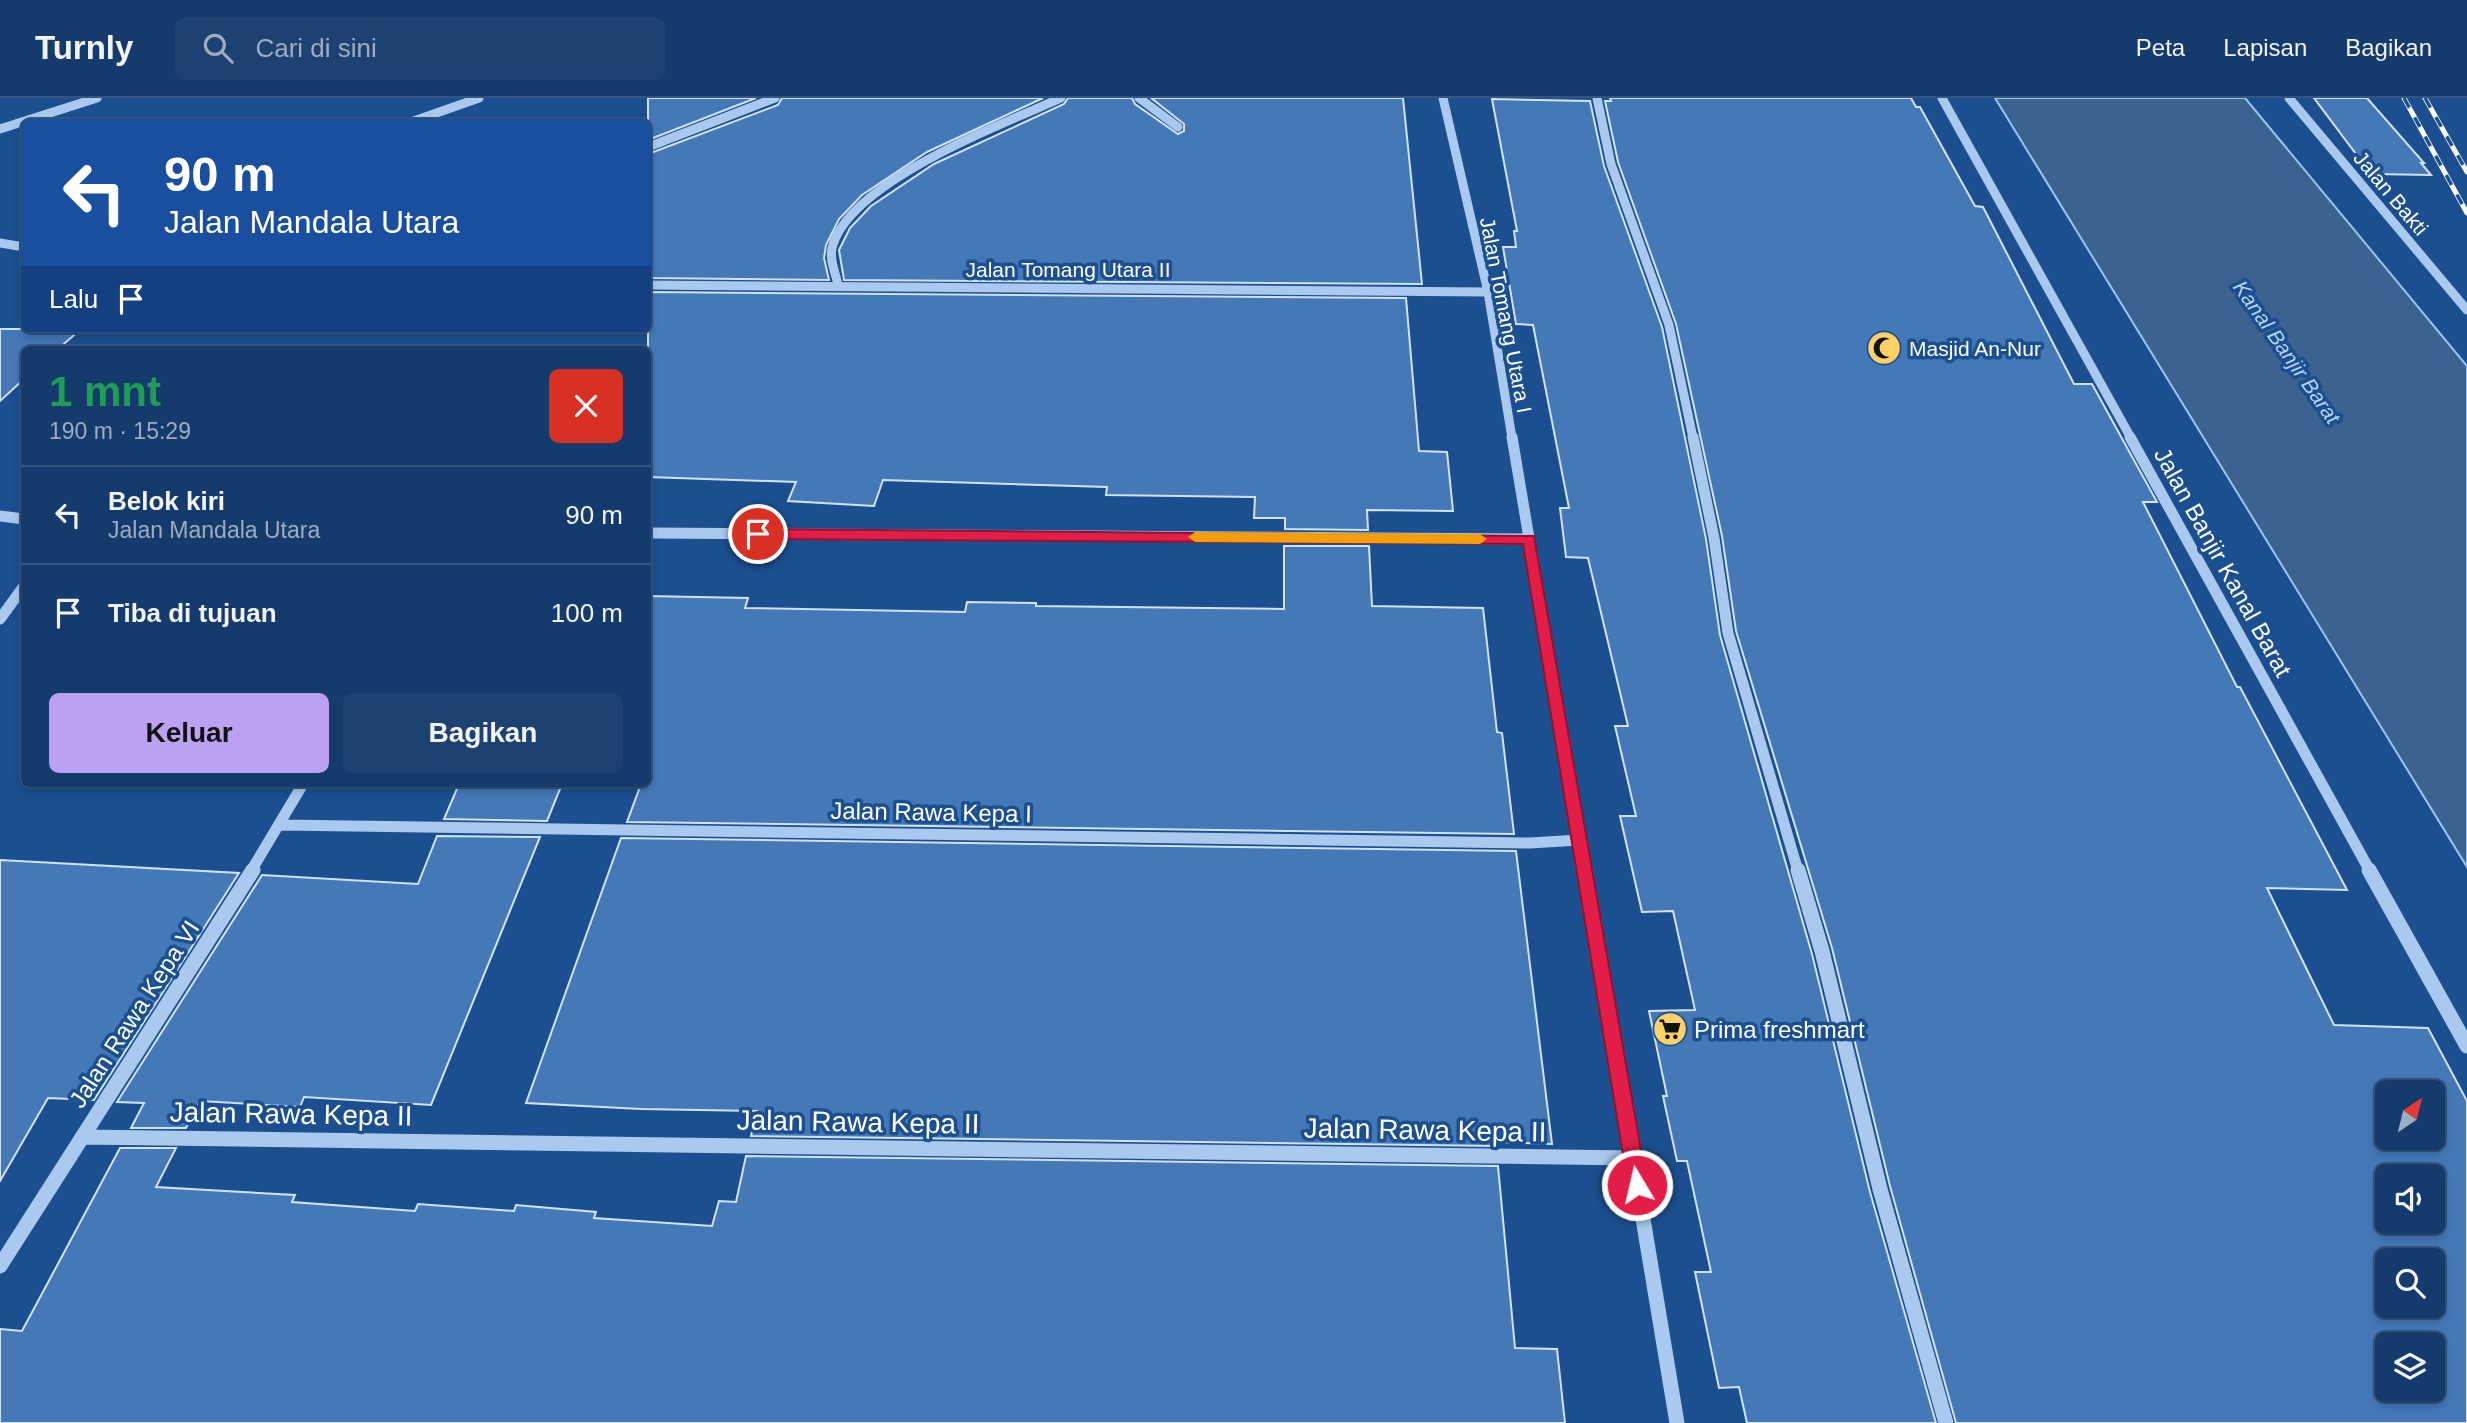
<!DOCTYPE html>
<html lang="id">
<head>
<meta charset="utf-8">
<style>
	body { margin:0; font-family:Arial,sans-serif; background:#1d4271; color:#f1f3f6; height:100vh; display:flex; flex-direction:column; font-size:26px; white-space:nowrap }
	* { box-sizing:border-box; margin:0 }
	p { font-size:23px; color:#9dadc1 }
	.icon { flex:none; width:38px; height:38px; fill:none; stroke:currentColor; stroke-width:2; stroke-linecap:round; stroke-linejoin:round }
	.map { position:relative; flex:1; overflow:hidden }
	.drawer { position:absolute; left:21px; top:248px; width:630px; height:441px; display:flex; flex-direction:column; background:#143b6b; border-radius:10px; box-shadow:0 4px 10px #0003,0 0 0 2px #33557e }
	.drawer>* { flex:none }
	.guide { position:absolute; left:21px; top:21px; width:630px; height:214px; border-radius:10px; box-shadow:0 4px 10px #0003,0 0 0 2px #33557e; background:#1a4fa0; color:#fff; overflow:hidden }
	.needle { width:46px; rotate:35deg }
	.tools { position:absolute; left:2375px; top:982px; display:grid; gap:14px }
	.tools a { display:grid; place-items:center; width:70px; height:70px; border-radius:10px; background:#143b6b; box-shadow:0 4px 10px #0003,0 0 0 2px #33557e; font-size:35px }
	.pin { position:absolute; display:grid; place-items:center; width:60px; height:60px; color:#fff; margin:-30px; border:4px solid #fff; border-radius:50%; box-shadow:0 2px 7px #0007 }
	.me { position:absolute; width:77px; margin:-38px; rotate:351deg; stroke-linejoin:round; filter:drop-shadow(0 0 5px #0008) }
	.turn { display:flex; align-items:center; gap:24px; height:147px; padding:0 28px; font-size:32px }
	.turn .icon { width:91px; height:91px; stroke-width:2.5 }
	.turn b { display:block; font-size:49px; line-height:60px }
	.then { display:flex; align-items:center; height:66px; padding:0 28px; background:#0003; gap:14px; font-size:26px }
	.round { display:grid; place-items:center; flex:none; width:74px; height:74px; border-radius:10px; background:#1d4271 }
	.overview { display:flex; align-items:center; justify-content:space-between; height:119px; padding:0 28px }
	h1 { font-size:42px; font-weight:700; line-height:52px; color:#1e9e55 }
	.button { display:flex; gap:14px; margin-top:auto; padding:14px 28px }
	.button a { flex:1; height:80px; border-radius:10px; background:#bca0f2; color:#111; font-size:28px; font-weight:700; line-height:80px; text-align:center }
	.button a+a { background:#1d4271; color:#f1f3f6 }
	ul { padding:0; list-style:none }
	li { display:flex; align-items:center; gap:21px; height:98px; padding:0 28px; border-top:2px solid #33557e }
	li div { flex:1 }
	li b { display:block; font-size:26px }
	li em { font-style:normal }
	header { display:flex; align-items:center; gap:42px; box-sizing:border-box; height:98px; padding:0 35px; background:#143b6b; border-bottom:2px solid #33557e }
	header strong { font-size:33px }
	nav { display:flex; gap:38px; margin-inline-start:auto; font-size:24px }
	.search { width:490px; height:63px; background:#1d4271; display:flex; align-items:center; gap:18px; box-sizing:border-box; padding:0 24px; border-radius:10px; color:#9dadc1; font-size:26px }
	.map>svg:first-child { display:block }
	.water { fill:#3c6290; stroke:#9cc4f0; stroke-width:2 }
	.building { fill:#4478b7; stroke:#cfe3fa; stroke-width:2; fill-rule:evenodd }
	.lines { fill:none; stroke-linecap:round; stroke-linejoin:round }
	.minor-far2 { stroke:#a9c9ee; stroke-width:9 }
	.minor-far1 { stroke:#a9c9ee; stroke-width:11 }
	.minor { stroke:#a9c9ee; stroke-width:15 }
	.rail-casing { stroke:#fff; stroke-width:5 }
	.rail { stroke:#1b4f8f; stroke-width:3.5; stroke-dasharray:11; stroke-linecap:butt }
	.route { fill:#e11d48; stroke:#92132f; stroke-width:2 }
	.slow { fill:#f59e0b }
	.labels { text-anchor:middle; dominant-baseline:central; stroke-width:7; stroke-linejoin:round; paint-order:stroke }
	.far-street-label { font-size:21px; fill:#fff; stroke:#1b4f8f }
	.far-poi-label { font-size:21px; fill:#fff; stroke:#1b4f8f; text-anchor:start }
	.far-water-label { font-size:21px; font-style:italic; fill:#b5d3f5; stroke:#1b4f8f }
	.street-label { font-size:24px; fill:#fff; stroke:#1b4f8f }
	.poi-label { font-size:24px; fill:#fff; stroke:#1b4f8f; text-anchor:start }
	.near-street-label { font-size:28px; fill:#fff; stroke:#1b4f8f }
</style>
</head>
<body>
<header>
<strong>Turnly</strong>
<div class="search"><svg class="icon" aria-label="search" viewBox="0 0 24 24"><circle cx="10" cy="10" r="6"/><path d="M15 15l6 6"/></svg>Cari di sini</div>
<nav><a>Peta</a><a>Lapisan</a><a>Bagikan</a></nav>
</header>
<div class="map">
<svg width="2467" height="1325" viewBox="0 0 2467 1325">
	<rect width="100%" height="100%" fill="#1b4f8f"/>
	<path class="water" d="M1995 0H2245L2467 268V769Z"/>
	<path class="building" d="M648 0H756L648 42Z
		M782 0H1043L927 54 862 97 839 121 826 147 824 160 829 182 648 180V56L778 7Z
		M1068 0H1132L1135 6 1178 36 1184 33V26L1151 0H1403L1422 186 844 182 839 152 850 130 871 108 934 66 1064 6Z
		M1610 0H1911L1916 9H1920L1975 108 1983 109 2074 286H2092L2157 404H2143L2237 589H2240L2347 792 2267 790 2334 927 2428 930 2467 1003V1325H1956L1890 1088 1832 850 1736 533 1722 438 1676 226 1618 64 1605 3H1611ZM2387 994H2432V1040H2387ZM2387 1078H2432V1124H2387ZM2387 1162H2432V1208H2387ZM2387 1246H2432V1292H2387Z
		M2314 0H2367L2424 65H2421L2431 77 2371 76Z
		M1492 1 1590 3 1604 68 1662 229 1706 441 1720 537 1812 856 1870 1094 1936 1325H1747L1739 1289 1719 1290 1695 1174H1711L1687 1063H1677L1663 998H1667L1649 913 1695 912 1673 813 1642 814 1620 718H1636L1615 628H1628L1588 460 1566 459 1560 410H1569L1533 227 1516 226 1503 149H1516L1514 133H1517Z
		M648 194 1406 200 1419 353 1447 354 1453 413 1367 412 1368 432 1285 431V420H1254L1255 399 1106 397 1107 389 883 382 874 408 788 403 796 384 648 379Z
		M0 231H81L57 252H24V281L0 303Z
		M1284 448H1369L1372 508 1483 510 1497 634 1502 635 1514 736 627 724 641 686H648V498L748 500 745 510 965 514 967 504 1036 505V508L1284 511Z
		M459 686H562L547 723 444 721Z
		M437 738 540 739 431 1007 304 999 300 1009 200 1003 186 1030H131L144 1005 117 1004 262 777 418 786Z
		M621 740 1516 753 1552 1046 1495 1044 1496 1048 751 1038 757 1013 641 1011 526 1005Z
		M0 762 239 775 94 1002 48 1000 0 1083Z
		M120 1050H176L156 1089 295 1097 292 1104 415 1113 418 1106 514 1113 516 1107 596 1114 594 1120 712 1128 719 1103 736 1104 746 1058 1498 1068 1515 1250 1557 1251 1565 1325H0V1231L22 1233Z"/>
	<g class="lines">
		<path class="minor-far2" d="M1139 0 1178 29
			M1443 0 1488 194 1512 340
			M1597 0 1611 66 1669 227 1693 340
			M1942 0 2131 340
			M2289 0 2467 212
			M411 24 479 0
			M0 31 97 0
			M648 49 775 0
			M0 145 24 149
			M648 187 1488 194
			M838 187C836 176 829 162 832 150 848 84 1003 26 1061 0"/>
		<path class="minor-far1" d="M1512 339 1585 773
			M1693 339 1714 440 1728 535 1798 773
			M2130 339 2370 773
			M0 418 24 421
			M648 435 1529 441
			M0 521 24 488
			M281 727 1530 745 1579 742
			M251 773 303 686"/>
		<path class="minor" d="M1585 772 1677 1325
			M1798 772 1822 853 1880 1091 1946 1325
			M2369 772 2467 948
			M82 1039 1633 1060
			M0 1168 253 772"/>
		<g class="rail-casing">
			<path id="rail" d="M2404 0 2467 115
				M2425 0 2467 74"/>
		</g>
		<use href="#rail" class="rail"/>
	</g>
	<path class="route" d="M758 431 1534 438 1647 1087 1644 1093 1637 1096 1631 1093 1628 1087 1523 446 758 441 751 436Z"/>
	<path class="slow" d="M1195 434 1480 436 1487 441 1480 446 1195 444 1188 439Z"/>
	<defs>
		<g id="mosque-disc" transform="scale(1.75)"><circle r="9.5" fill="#ffd166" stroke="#1b4f8f"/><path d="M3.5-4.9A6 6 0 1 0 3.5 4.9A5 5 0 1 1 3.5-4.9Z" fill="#111"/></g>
		<g id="supermarket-disc" transform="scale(1.75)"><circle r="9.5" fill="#ffd166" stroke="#1b4f8f"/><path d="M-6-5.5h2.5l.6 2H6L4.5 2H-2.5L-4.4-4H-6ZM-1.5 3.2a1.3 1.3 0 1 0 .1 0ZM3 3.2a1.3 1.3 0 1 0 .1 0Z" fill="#111"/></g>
	</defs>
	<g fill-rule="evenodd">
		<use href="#mosque-disc" x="1884" y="250"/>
		<use href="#supermarket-disc" x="1670" y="931"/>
	</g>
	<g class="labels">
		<g class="far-street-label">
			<text transform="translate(2391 95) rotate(50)">Jalan Bakti</text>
			<text x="1068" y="171">Jalan Tomang Utara II</text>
			<text transform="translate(1506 217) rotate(79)">Jalan Tomang Utara I</text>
		</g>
		<g class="far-poi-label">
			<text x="1909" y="250">Masjid An-Nur</text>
		</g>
		<g class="far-water-label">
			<text transform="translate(2287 254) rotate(55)">Kanal Banjir Barat</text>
		</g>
		<g class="street-label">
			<text transform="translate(2223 464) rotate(61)">Jalan Banjir Kanal Barat</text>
			<text transform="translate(931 714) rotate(1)">Jalan Rawa Kepa I</text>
			<text transform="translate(134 916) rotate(-57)">Jalan Rawa Kepa VI</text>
		</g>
		<g class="poi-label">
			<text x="1694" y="931">Prima freshmart</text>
		</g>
		<g class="near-street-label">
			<text transform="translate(291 1016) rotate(1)">Jalan Rawa Kepa II</text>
			<text transform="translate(858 1024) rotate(1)">Jalan Rawa Kepa II</text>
			<text transform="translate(1425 1032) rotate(1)">Jalan Rawa Kepa II</text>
		</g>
	</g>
</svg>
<div class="tools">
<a><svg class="needle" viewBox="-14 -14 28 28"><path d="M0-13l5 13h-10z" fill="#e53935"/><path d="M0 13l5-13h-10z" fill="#9dadc1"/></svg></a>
<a><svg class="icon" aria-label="sound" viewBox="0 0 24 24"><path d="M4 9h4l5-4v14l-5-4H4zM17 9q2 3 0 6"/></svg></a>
<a><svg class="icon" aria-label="search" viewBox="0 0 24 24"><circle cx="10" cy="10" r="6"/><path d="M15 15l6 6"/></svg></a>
<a><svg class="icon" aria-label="layers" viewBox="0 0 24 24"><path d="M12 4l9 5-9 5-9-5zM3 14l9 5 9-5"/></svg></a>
</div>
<div class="pin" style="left:758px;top:436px;background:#d93025"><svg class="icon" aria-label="arrive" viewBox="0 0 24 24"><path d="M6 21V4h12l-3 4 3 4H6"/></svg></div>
<svg class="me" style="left:1637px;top:1087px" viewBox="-20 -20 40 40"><circle r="17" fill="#e11d48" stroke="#fff" stroke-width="3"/><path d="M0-11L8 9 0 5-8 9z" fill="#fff"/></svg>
<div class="guide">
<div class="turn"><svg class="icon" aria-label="left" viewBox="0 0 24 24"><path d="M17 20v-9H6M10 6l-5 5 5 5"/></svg><div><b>90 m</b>Jalan Mandala Utara</div></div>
<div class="then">Lalu<svg class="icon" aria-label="arrive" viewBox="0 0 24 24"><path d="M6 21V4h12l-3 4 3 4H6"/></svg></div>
</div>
<section class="drawer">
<div class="overview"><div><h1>1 mnt</h1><p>190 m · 15:29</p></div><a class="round" style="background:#d93025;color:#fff"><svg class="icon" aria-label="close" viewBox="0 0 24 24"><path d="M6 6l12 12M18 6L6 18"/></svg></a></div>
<ul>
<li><svg class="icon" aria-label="left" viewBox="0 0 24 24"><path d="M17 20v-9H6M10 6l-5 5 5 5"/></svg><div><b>Belok kiri</b><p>Jalan Mandala Utara</p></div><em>90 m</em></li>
<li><svg class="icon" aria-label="arrive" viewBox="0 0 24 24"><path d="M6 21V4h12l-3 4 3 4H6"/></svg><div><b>Tiba di tujuan</b></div><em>100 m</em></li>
</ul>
<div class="button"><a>Keluar</a><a>Bagikan</a></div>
</section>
</div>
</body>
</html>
